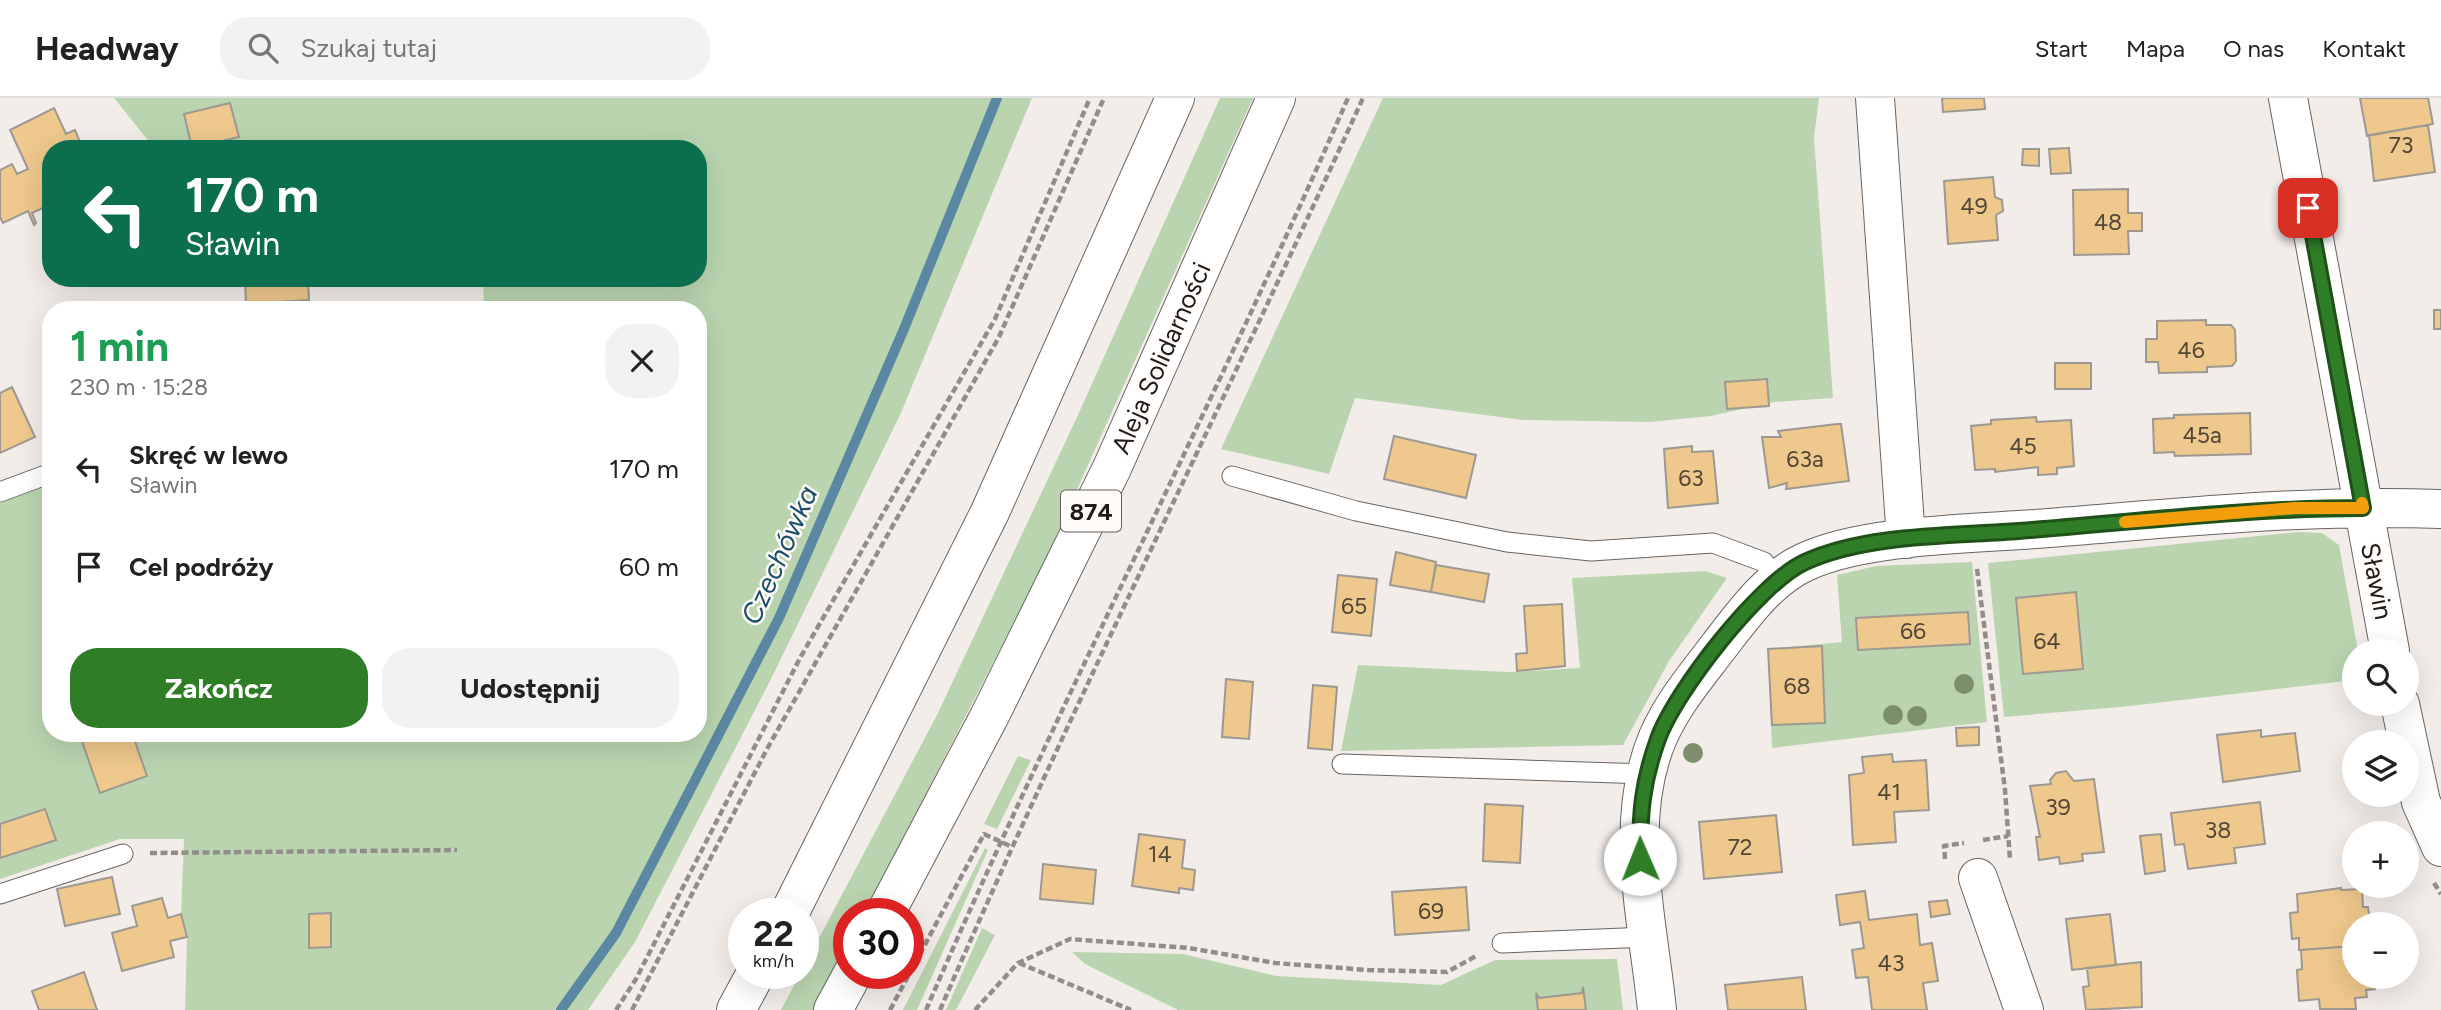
<!DOCTYPE html>
<html lang="pl">
<head>
<meta charset="utf-8">
<style>
	body { margin:0; font-family:Figtree,sans-serif; background:#f2f2f2; color:#222; height:100vh; display:flex; flex-direction:column; font-size:26px; white-space:nowrap }
	* { box-sizing:border-box; margin:0 }
	p { font-size:23px; color:#767676 }
	.icon { flex:none; width:38px; height:38px; fill:none; stroke:currentColor; stroke-width:2; stroke-linecap:round; stroke-linejoin:round }
	.map { position:relative; flex:1; overflow:hidden }
	.sheet { position:absolute; left:42px; top:203px; width:665px; height:441px; display:flex; flex-direction:column; background:#fff; border-radius:28px; box-shadow:0 7px 28px #0002 }
	.sheet>* { flex:none }
	.hud { position:absolute; left:42px; top:42px; width:665px; height:147px; border-radius:28px; box-shadow:0 7px 28px #0002; background:#0b6e4f; color:#fff; overflow:hidden }
	.fabs { position:absolute; left:2342px; top:541px; display:grid; gap:14px }
	.fabs a { display:grid; place-items:center; width:77px; height:77px; border-radius:50%; background:#fff; box-shadow:0 7px 28px #0002; font-size:35px }
	.speed { position:absolute; left:728px; top:800px; display:flex; gap:14px; font-size:35px; font-weight:700; text-align:center }
	.speed>* { display:grid; place-content:center; width:91px; height:91px; border-radius:50%; background:#fff; box-shadow:0 7px 28px #0002; line-height:1 }
	.speed small { font-size:18px; font-weight:400 }
	.speed .limit { border:10px solid #d22; background:#fff; color:#111 }
	.pin { position:absolute; display:grid; place-items:center; width:60px; height:60px; color:#fff; margin:-30px; border-radius:14px; box-shadow:0 4px 10px #0006 }
	.me { position:absolute; width:77px; margin:-38px; rotate:359deg; stroke-linejoin:round; filter:drop-shadow(0 0 5px #0008) }
	.turn { display:flex; align-items:center; gap:24px; height:147px; padding:0 28px; font-size:32px }
	.turn .icon { width:91px; height:91px; stroke-width:2.5 }
	.turn b { display:block; font-size:49px; line-height:60px }
	.round { display:grid; place-items:center; flex:none; width:74px; height:74px; border-radius:28px; background:#f2f2f2 }
	.summary { display:flex; align-items:center; justify-content:space-between; height:119px; padding:0 28px }
	h1 { font-size:42px; font-weight:700; line-height:52px; color:#1e9e55 }
	.action { display:flex; gap:14px; margin-top:auto; padding:14px 28px }
	.action a { flex:1; height:80px; border-radius:28px; background:#2f7d27; color:#fff; font-size:28px; font-weight:700; line-height:80px; text-align:center }
	.action a+a { background:#f2f2f2; color:#222 }
	ul { padding:0; list-style:none }
	li { display:flex; align-items:center; gap:21px; height:98px; padding:0 28px }
	li div { flex:1 }
	li b { display:block; font-size:26px }
	li em { font-style:normal }
	header { display:flex; align-items:center; gap:42px; box-sizing:border-box; height:98px; padding:0 35px; background:#fff; border-bottom:2px solid #e0e0e0 }
	header strong { font-size:33px }
	nav { display:flex; gap:38px; margin-inline-start:auto; font-size:24px }
	.search { width:490px; height:63px; background:#f2f2f2; display:flex; align-items:center; gap:18px; box-sizing:border-box; padding:0 24px; border-radius:28px; color:#767676; font-size:26px }
	.map>svg:first-child { display:block }
	.green { fill:#bad4af }
	.lines { fill:none; stroke-linecap:round; stroke-linejoin:round }
	.stream { stroke:#5a88a2; stroke-width:10 }
	.building { fill:#eec88c; stroke:#9c9993; stroke-width:2 }
	.lane-casing { stroke:#6a6460; stroke-width:21 }
	.street-casing { stroke:#6a6460; stroke-width:40 }
	.primary-casing { stroke:#6a6460; stroke-width:40 }
	.path { stroke:#928d8a; stroke-width:4.5; stroke-dasharray:7 3.5; stroke-linecap:butt }
	.lane { stroke:#fff; stroke-width:19 }
	.street { stroke:#fff; stroke-width:38 }
	.primary { stroke:#fff; stroke-width:38 }
	.tree { fill:#7c8e6c }
	.route-casing { stroke:#1f5119; stroke-width:18 }
	.route { stroke:#2f7d27; stroke-width:12 }
	.slow { stroke:#f59e0b; stroke-width:12 }
	.labels { text-anchor:middle; dominant-baseline:central; stroke-width:5; stroke-linejoin:round; paint-order:stroke }
	.number-label { font-size:23px; fill:#524636 }
	.shield { fill:#fffbf8; stroke:#625e5d; stroke-width:2 }
	.shield-label { font-size:24px; font-weight:bold; fill:#1e1b1a }
	.street-label { font-size:26px; fill:#1e1b1a; stroke:#fffbf8 }
	.water-label { font-size:28px; font-style:italic; fill:#1a4f6a; stroke:#fffbf8 }
</style>
</head>
<body>
<header>
<strong>Headway</strong>
<div class="search"><svg class="icon" aria-label="search" viewBox="0 0 24 24"><circle cx="10" cy="10" r="6"/><path d="M15 15l6 6"/></svg>Szukaj tutaj</div>
<nav><a>Start</a><a>Mapa</a><a>O nas</a><a>Kontakt</a></nav>
</header>
<div class="map">
<svg width="2441" height="912" viewBox="0 0 2441 912">
	<rect width="100%" height="100%" fill="#f3ede9"/>
	<path class="green" d="M114 0H1032L900 317 770 583 635 844 588 912H185L187 839 181 816 184 741H120L0 781V405L51 386V635H698V212H484L483 180H698V51H155Z
		M1220 0H1253L1044 465 865 815 849 816V847L814 912H781L937 617 1078 317Z
		M1383 0H1819L1814 39 1833 300 1774 304 1711 318 1650 324 1523 322 1355 300 1329 376 1221 351Z
		M2299 434 2322 435 2339 447 2358 553H2354V582L2121 609 2004 619 1988 465Z
		M1972 464 1987 624 1772 650 1768 551 1842 544 1837 477 1876 468Z
		M1705 473 1727 480 1669 563 1623 647 1341 653 1358 567 1509 574 1580 570 1572 480Z
		M1018 658 1031 662 997 731 984 726Z
		M985 750 988 752 917 912H903Z
		M982 830 995 837 956 912H946Z
		M1072 854 1183 856 1276 878 1441 887 1495 862 1617 861 1623 912H1178L1085 866Z"/>
	<g class="lines">
		<path class="stream" d="M561 912 616 835 779 520 904 231 997 0"/>
	</g>
	<path class="building" d="M1942 0H1984L1985 11 1943 14Z
		M2360 0H2428L2433 26 2367 38Z
		M230 5 239 39 192 50 184 16Z
		M54 10 66 36 75 32 83 51H51V102L47 104 49 107 32 115 36 125 34 127 28 113 3 125 0 119V72L12 66 17 76 28 71 10 32Z
		M2428 27 2435 74 2374 83 2369 37Z
		M2069 50 2071 75 2051 76 2049 51Z
		M2023 51H2039V68L2022 67Z
		M1993 79 1995 99 2002 102 2003 113 1996 117 1998 142 1948 146 1944 83Z
		M2128 91V115H2142V133H2128L2129 156 2074 157 2073 92Z
		M245 180H308L309 202 246 206Z
		M283 204V212H247L246 206Z
		M2434 212H2441V231H2434Z
		M2206 222V227H2231L2235 232 2236 263 2232 268 2207 269V274L2159 275 2158 264H2146V241H2157V223Z
		M2055 265H2091V291H2055Z
		M1767 281 1769 308 1727 311 1725 284Z
		M12 289 35 339 0 355V295Z
		M2250 315 2251 356 2175 358 2174 354 2154 355 2153 321 2174 320V317Z
		M2036 319 2037 324 2071 322 2074 368 2057 370V376L2038 377V369L1995 374V371L1975 372 1971 328 1991 326V322Z
		M1837 326H1841L1849 383 1786 391 1787 385 1769 390 1762 339H1781L1778 333Z
		M1394 338 1476 357 1466 400 1384 381Z
		M1692 348V354L1713 353 1718 405 1668 410 1664 351Z
		M1396 454 1436 464 1431 494 1390 487Z
		M1436 467 1489 476 1484 504 1431 494Z
		M1338 477 1377 481 1371 538 1332 534Z
		M2076 494 2083 571 2023 576 2016 500Z
		M1562 506 1565 568 1517 573 1516 556 1527 555 1524 508Z
		M1968 514 1970 546 1858 552 1856 520Z
		M1822 548 1825 625 1772 627 1768 551Z
		M1226 581 1253 584 1249 641 1222 639Z
		M1313 587 1337 589 1332 652 1308 650Z
		M1979 629V647L1957 648 1956 630Z
		M2261 632V639L2295 635 2300 673 2223 684 2217 637Z
		M79 635H132L147 678 100 695Z
		M1892 656 1893 664 1926 662 1929 712 1894 714 1896 744 1853 747 1849 677 1864 675 1862 659Z
		M2066 673 2074 683 2094 681 2104 754 2082 756 2083 763 2060 766 2059 759 2039 762 2036 739H2040L2030 688 2051 686 2050 682 2056 675Z
		M2260 704 2265 746 2234 750 2236 765 2188 771 2184 746 2175 747 2171 715Z
		M1485 706 1523 708 1520 765 1483 763Z
		M45 711 56 742 0 760V726Z
		M1776 717 1782 774 1704 781 1699 724Z
		M1139 736 1185 742 1182 770 1195 772 1193 792 1179 790V795L1132 788Z
		M2161 736 2165 773 2145 776 2140 738Z
		M1043 766 1096 772 1093 806 1040 801Z
		M112 779 120 816 65 828 57 791Z
		M1466 789 1469 832 1395 837 1392 794Z
		M2341 790V792L2362 791 2363 809H2368L2370 826H2354V848L2299 852V840L2292 841 2290 815 2298 814 2297 796Z
		M1865 793 1869 822 1917 816 1920 847 1932 845 1938 883 1923 885 1927 912H1872L1868 879 1856 880 1852 852 1864 850 1860 824 1840 827 1836 797Z
		M162 800 168 820 181 816 187 839 170 843 174 859 122 873 112 835 137 828 132 808Z
		M1947 802 1950 816 1931 819 1929 804Z
		M331 815V849L309 850V816Z
		M2110 816 2116 867 2072 872 2066 821Z
		M2354 848V878H2374L2375 891 2366 892 2367 899 2355 900 2356 911H2320L2319 901 2299 903 2297 872 2302 871 2301 852Z
		M2141 864 2142 909 2086 912 2083 889 2089 888 2087 870Z
		M84 874 97 912H39L32 893Z
		M1802 879 1806 912H1728L1725 887Z
		M1583 889 1586 912H1538L1536 895 1539 900 1582 895Z"/>
	<g class="lines">
		<g class="lane-casing">
			<path id="lane" d="M1232 378 1356 413 1507 444 1591 453 1713 445 1764 464 1776 482
				M0 394 51 375
				M1342 666 1647 676
				M0 796 123 756
				M1502 845 1649 839"/>
		</g>
		<g class="street-casing">
			<path id="street" d="M1875 0 1906 441
				M2288 0 2390 553
				M2400 606 2421 704 2441 749
				M1978 780 2024 912
				M1657 912C1648 823 1622 724 1658 639 1673 605 1697 577 1719 548 1743 517 1768 481 1805 464 1869 434 1988 436 2061 429 2188 419 2314 406 2441 411"/>
		</g>
		<g class="primary-casing">
			<path id="primary" d="M789 816 990 414 1175 0
				M885 816 989 619 1112 370 1276 0
				M736 912 756 875
				M833 912 853 875"/>
		</g>
		<path class="path" d="M1977 471 2005 692 2010 761
			M1983 742 2008 738
			M150 755 457 752
			M1945 761 1944 748 1964 745
			M2434 785 2441 796
			M1019 865 1131 912
			M616 912 636 881 800 560 995 221 1090 0
			M632 912 767 651 999 239 1104 0
			M890 912 984 736 1010 748
			M926 912C1059 604 1214 307 1348 0
			M940 912C1073 605 1224 305 1363 0
			M975 912 1018 865 1070 841 1189 850 1275 865 1368 872 1447 874 1478 857"/>
		<use href="#lane" class="lane"/>
		<use href="#street" class="street"/>
		<use href="#primary" class="primary"/>
	</g>
	<g class="tree">
		<circle cx="1964" cy="586" r="10"/>
		<circle cx="1893" cy="617" r="10"/>
		<circle cx="1917" cy="618" r="10"/>
		<circle cx="1693" cy="655" r="10"/>
	</g>
	<g class="lines">
		<g class="route-casing">
			<path id="route" d="M1640 761C1640 715 1642 685 1658 641 1675 594 1759 485 1805 464 1866 436 1952 438 2019 433 2134 424 2248 410 2363 410L2308 110"/>
		</g>
		<use href="#route" class="route"/>
		<path class="slow" d="M2125 424 2294 410H2363L2362 405"/>
	</g>
	<g class="labels">
		<g class="number-label">
			<text x="2401" y="47">73</text>
			<text x="1974" y="108">49</text>
			<text x="2108" y="124">48</text>
			<text x="2191" y="252">46</text>
			<text x="2202" y="337">45a</text>
			<text x="2023" y="348">45</text>
			<text x="1805" y="361">63a</text>
			<text x="1691" y="380">63</text>
			<text x="1354" y="508">65</text>
			<text x="1913" y="533">66</text>
			<text x="2047" y="543">64</text>
			<text x="1797" y="588">68</text>
			<text x="1889" y="694">41</text>
			<text x="2058" y="709">39</text>
			<text x="2218" y="732">38</text>
			<text x="1740" y="749">72</text>
			<text x="1160" y="756">14</text>
			<text x="1431" y="813">69</text>
			<text x="1891" y="865">43</text>
		</g>
		<rect class="shield" x="1061" y="392.5" width="60" height="41" rx="5"/>
		<g class="shield-label">
			<text x="1091" y="413">874</text>
		</g>
		<g class="street-label">
			<text transform="translate(1161 260) rotate(-66)">Aleja Solidarności</text>
			<text transform="translate(2377 483) rotate(79)">Sławin</text>
		</g>
		<g class="water-label">
			<text transform="translate(779 457) rotate(-66)">Czechówka</text>
		</g>
	</g>
</svg>
<div class="fabs">
<a><svg class="icon" aria-label="search" viewBox="0 0 24 24"><circle cx="10" cy="10" r="6"/><path d="M15 15l6 6"/></svg></a>
<a><svg class="icon" aria-label="layers" viewBox="0 0 24 24"><path d="M12 4l9 5-9 5-9-5zM3 14l9 5 9-5"/></svg></a>
<a>+</a>
<a>−</a>
</div>
<div class="speed"><div>22<small>km/h</small></div><div class="limit">30</div></div>
<div class="pin" style="left:2308px;top:110px;background:#d93025"><svg class="icon" aria-label="arrive" viewBox="0 0 24 24"><path d="M6 21V4h12l-3 4 3 4H6"/></svg></div>
<svg class="me" style="left:1640px;top:761px" viewBox="-20 -20 40 40"><circle r="19" fill="#fff"/><path d="M0-13L10 11 0 6-10 11z" fill="#2f7d27"/></svg>
<div class="hud">
<div class="turn"><svg class="icon" aria-label="left" viewBox="0 0 24 24"><path d="M17 20v-9H6M10 6l-5 5 5 5"/></svg><div><b>170 m</b>Sławin</div></div>
</div>
<section class="sheet">
<div class="summary"><div><h1>1 min</h1><p>230 m · 15:28</p></div><a class="round"><svg class="icon" aria-label="close" viewBox="0 0 24 24"><path d="M6 6l12 12M18 6L6 18"/></svg></a></div>
<ul>
<li><svg class="icon" aria-label="left" viewBox="0 0 24 24"><path d="M17 20v-9H6M10 6l-5 5 5 5"/></svg><div><b>Skręć w lewo</b><p>Sławin</p></div><em>170 m</em></li>
<li><svg class="icon" aria-label="arrive" viewBox="0 0 24 24"><path d="M6 21V4h12l-3 4 3 4H6"/></svg><div><b>Cel podróży</b></div><em>60 m</em></li>
</ul>
<div class="action"><a>Zakończ</a><a>Udostępnij</a></div>
</section>
</div>
</body>
</html>
